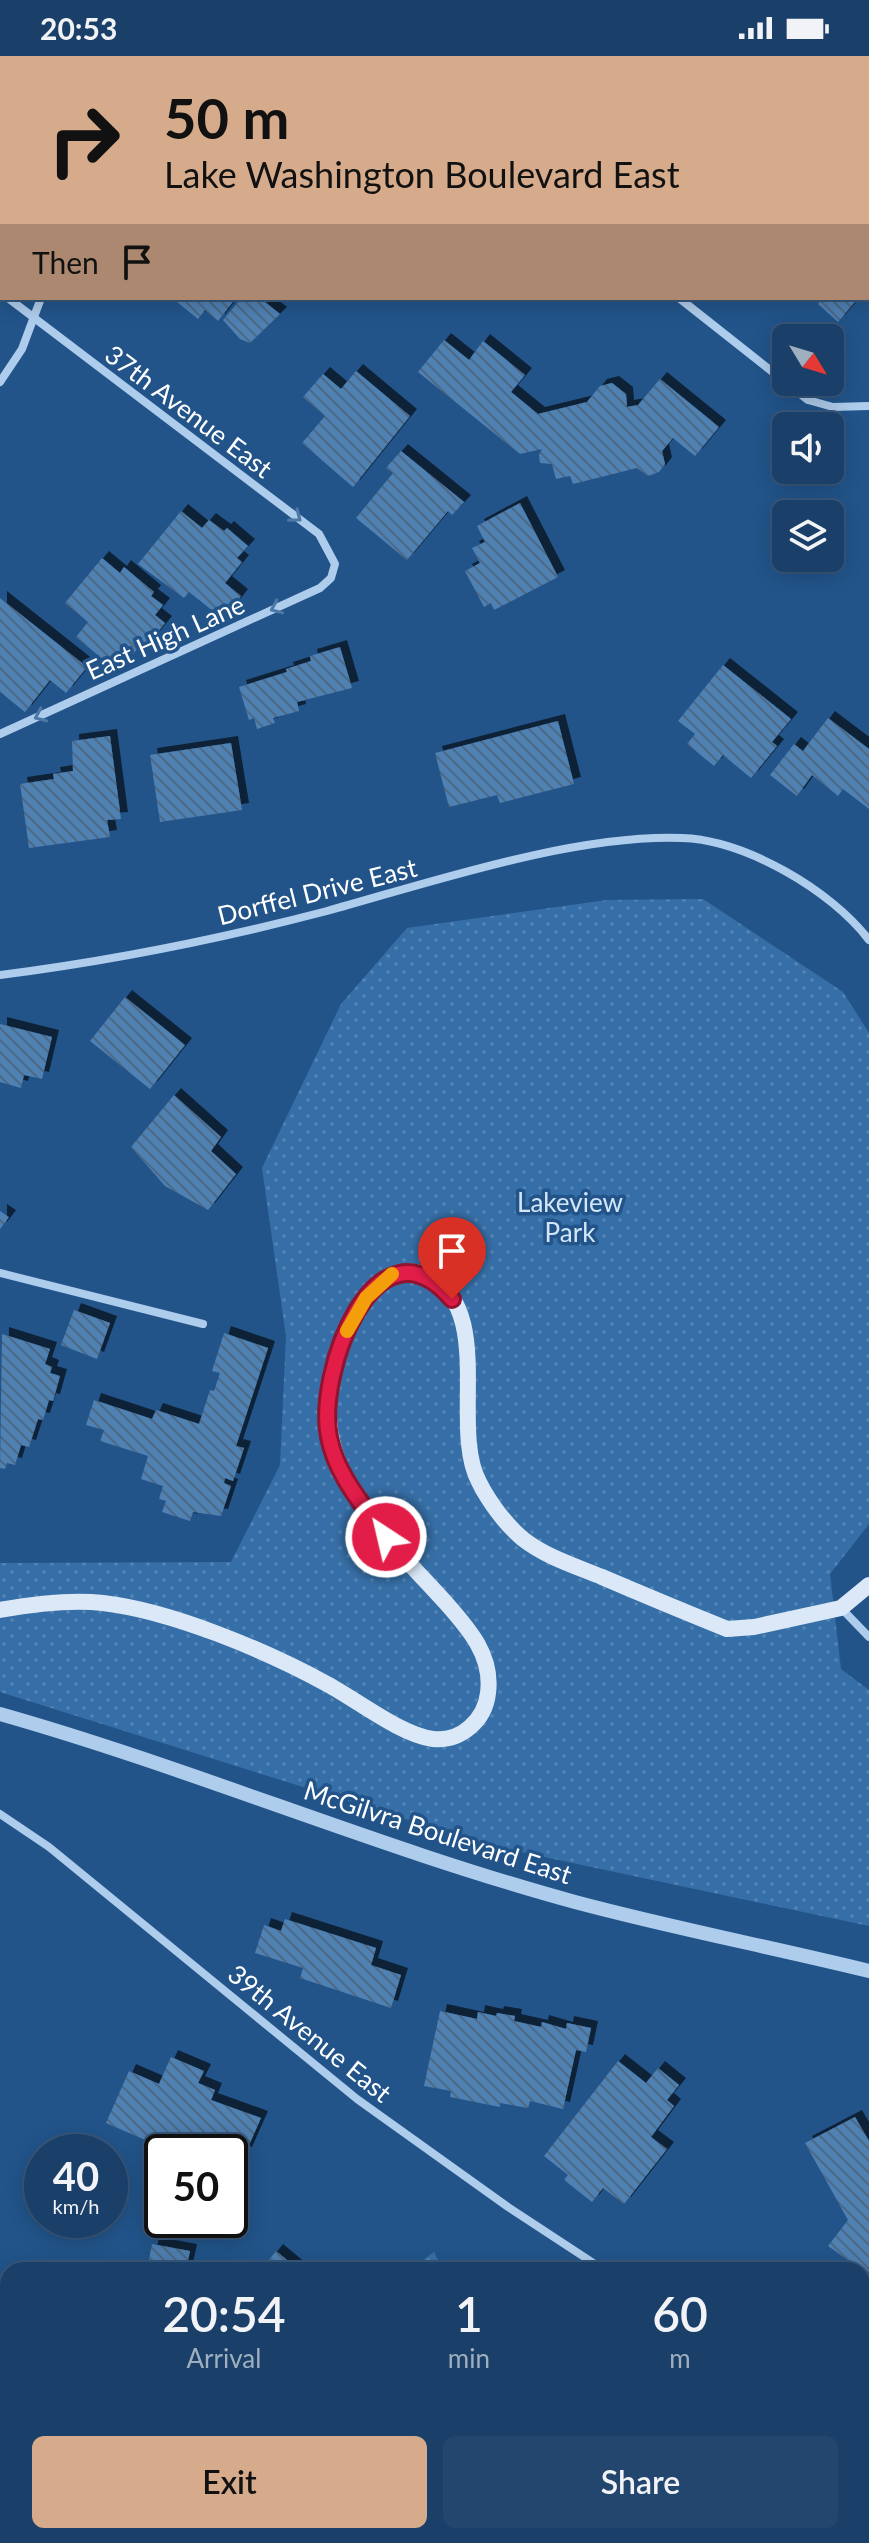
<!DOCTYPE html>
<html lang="en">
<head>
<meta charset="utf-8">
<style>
	body { margin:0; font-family:Lato,sans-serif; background:#23466e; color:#f1f3f6; height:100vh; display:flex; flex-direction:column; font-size:30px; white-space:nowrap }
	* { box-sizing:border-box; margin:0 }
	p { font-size:26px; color:#9fafc0 }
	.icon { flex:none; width:44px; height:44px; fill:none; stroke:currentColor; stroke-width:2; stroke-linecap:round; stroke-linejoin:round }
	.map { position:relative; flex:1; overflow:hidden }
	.drawer { position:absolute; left:0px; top:2206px; width:870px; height:282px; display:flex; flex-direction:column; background:#1a3f68; border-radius:24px 24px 0 0; box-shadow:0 4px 20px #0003,0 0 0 2px #38587c }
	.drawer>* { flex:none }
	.top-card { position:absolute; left:0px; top:0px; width:870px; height:244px; box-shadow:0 4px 20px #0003,0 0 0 2px #38587c; background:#d6ab8b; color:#111; overflow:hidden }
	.needle { width:52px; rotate:128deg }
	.tools { position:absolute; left:772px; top:268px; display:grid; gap:16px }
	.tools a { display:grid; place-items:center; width:72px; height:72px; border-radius:12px; background:#1a3f68; box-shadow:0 4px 20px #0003,0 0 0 2px #38587c; font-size:40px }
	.speed { position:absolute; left:24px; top:2078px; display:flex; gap:16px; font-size:40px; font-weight:700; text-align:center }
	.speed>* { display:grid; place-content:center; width:104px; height:104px; border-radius:50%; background:#1a3f68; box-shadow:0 4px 20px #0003,0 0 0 2px #38587c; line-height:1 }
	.speed small { font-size:20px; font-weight:400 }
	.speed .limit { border:4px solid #111; border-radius:12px; background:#fff; color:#111 }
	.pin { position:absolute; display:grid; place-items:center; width:68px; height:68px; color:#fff; margin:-82px -34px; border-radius:50% 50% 50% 0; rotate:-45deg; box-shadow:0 0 8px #0007 }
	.pin .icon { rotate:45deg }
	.me { position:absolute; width:88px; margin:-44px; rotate:325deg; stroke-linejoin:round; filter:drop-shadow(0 0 6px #0008) }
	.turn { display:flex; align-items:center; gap:28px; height:168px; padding:0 32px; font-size:36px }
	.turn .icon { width:104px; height:104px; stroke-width:2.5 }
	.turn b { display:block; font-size:56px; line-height:68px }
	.then { display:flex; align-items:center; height:76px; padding:0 32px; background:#0003; gap:16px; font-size:30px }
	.eta { display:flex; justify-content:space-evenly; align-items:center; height:136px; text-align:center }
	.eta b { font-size:48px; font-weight:600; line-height:56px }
	.cta { display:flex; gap:16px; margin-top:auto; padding:16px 32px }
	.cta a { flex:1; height:92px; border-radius:12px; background:#d6ab8b; color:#111; font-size:32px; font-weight:600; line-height:92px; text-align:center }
	.cta a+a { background:#23466e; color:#f1f3f6 }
	.status { display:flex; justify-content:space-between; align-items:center; height:56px; padding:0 40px; background:#1a3f68; direction:ltr }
	.status svg { height:22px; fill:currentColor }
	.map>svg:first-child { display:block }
	.park { fill:url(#park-dots) }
	.water { fill:url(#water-waves); stroke:#a2c8ec; stroke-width:2 }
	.building { fill:url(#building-back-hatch); filter:url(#shadow) }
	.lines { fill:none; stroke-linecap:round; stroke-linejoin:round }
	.minor { stroke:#aecceb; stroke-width:8 }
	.tertiary { stroke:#aecceb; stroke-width:14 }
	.secondary { stroke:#dae8f8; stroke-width:16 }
	.oneway { stroke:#4c78a7 }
	.route-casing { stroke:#92132f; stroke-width:20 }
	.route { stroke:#e11d48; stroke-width:14 }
	.slow { stroke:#f59e0b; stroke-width:14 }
	.labels { text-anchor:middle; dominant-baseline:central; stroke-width:7; stroke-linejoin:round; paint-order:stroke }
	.street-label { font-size:26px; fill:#fff; stroke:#22548a }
	.park-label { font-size:26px; fill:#d3e6f8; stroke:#22548a }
</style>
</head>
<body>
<div class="status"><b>20:53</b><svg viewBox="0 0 49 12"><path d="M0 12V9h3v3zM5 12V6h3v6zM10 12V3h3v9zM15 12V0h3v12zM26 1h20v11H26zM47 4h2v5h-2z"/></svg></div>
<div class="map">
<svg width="869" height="2487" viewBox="0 0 869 2487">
	<defs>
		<pattern id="park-dots" width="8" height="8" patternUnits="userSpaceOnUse" patternTransform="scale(2)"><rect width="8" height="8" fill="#366fa7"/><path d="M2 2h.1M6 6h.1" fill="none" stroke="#5485b4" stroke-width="1.8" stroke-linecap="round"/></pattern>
		<pattern id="water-waves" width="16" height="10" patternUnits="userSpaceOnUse" patternTransform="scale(2)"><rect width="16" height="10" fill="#53779c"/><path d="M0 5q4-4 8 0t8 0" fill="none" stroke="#4f5f70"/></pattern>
		<pattern id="building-back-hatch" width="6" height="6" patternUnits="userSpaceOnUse" patternTransform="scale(2)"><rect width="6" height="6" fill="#4f81b3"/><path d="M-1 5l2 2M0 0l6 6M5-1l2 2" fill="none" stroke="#4e6985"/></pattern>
		<filter id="shadow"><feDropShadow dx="7" dy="-7" stdDeviation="0" flood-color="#0009"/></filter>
	</defs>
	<rect width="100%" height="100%" fill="#22548a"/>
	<path class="park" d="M703 843 843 936 869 977V1468L830 1518 841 1613 869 1634V1870L488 1789 0 1636V1507L231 1506 280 1409 286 1280 262 1112 341 948 407 872 607 844Z
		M434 2196 443 2214H410Z"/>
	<path class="water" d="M0 2390H8V2480H557L568 2487H0Z"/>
	<path class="building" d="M172 242H236L218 265 205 254 198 263Z
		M236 242H260L280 258 250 287 240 283 223 264 239 245Z
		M818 242H858L838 266 818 248 821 244Z
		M444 284 469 304 483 285 525 319 511 336 538 358 587 346 600 330 612 327 626 338 627 351 638 349 660 323 719 371 695 400 673 382 662 395 665 408 659 416 648 420 637 412 573 428 570 420 556 423 552 408 540 407 539 399 542 393 520 398 418 316Z
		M356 315 410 360 353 431 302 387 325 360 303 341 323 318 341 333Z
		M401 395 464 446 452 459 448 455 407 504 356 462 393 417 386 412Z
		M520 447 558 521 494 554 491 547 484 551 465 515 480 507 472 492 485 486 477 470Z
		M181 455 202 472 209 464 224 475 227 472 248 490 237 502 242 506 225 527 241 540 223 563 189 536 184 542 138 508Z
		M102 502 120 517 124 511 154 536 151 540 163 549 155 559 165 567 143 594 139 591 133 598 122 599 112 611 76 581 88 566 65 547Z
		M0 542 87 611 66 637 50 624 25 656 0 636Z
		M340 591 352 632 297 646 299 655 273 662 275 667 257 673 254 662 249 664 239 631 287 616 286 613 311 605 310 600Z
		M723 609 791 663 772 686 777 690 751 722 723 699 714 710 687 688 695 678 678 665Z
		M828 662 869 693V753L843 733 838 740 812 719 797 740 770 719 794 688 803 695Z
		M558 665 574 728 500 747 497 739 449 751 435 697Z
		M110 680 121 763 107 764 110 781 29 792 20 728 54 723 53 718 73 715 72 685Z
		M231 687 242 754 160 766 150 699Z
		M125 941 185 989 150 1033 90 985Z
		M0 968 52 981 42 1023 24 1019 21 1032 0 1026Z
		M174 1039 221 1081 211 1095 236 1118 208 1154 165 1130 131 1091Z
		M0 1155 9 1161 0 1173Z
		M74 1254 110 1267 97 1303 61 1289Z
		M224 1277 268 1292 236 1390 244 1392 233 1425 225 1422 224 1427 231 1430 221 1460 193 1456 190 1465 162 1456 166 1445 159 1443 163 1430 141 1423 148 1400 100 1385 104 1374 86 1369 94 1344 152 1363 156 1354 199 1368 210 1334 214 1335 220 1317 212 1315Z
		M2 1278 50 1293 45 1308 52 1311 50 1317 60 1320 53 1345 49 1344 43 1364 38 1363 29 1391 21 1389 15 1409 7 1407 5 1413 0 1412Z
		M285 1863 376 1892 371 1909 401 1919 391 1952 300 1922 303 1912 255 1897 264 1869 281 1875Z
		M440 1955 477 1963 478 1956 496 1960 497 1957 515 1960 514 1965 541 1971 542 1966 566 1973 567 1967 591 1972 586 1996 576 1994 563 2053 530 2045 528 2052 500 2047V2051L450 2041 451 2035 424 2030Z
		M171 2001 204 2015 198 2027 215 2034 211 2044 261 2062 245 2098 225 2089 220 2096 194 2089 191 2096H162V2101L153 2097 157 2089 106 2067 129 2015 159 2028Z
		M618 2005 646 2027 658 2012 679 2029 667 2044 674 2050 651 2081 667 2093 624 2148 603 2132 592 2146 564 2124 568 2119 544 2100Z
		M855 2061 869 2085V2216L866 2214 862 2218V2214L828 2190 848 2164 805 2087Z
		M152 2188 190 2195 186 2214H147Z
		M276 2195 299 2214H261Z
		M0 2231 8 2232V2326L0 2325Z
		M862 2459 869 2464V2471L858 2487H765L758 2482 862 2480Z
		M704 2480H735L729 2487H713Z"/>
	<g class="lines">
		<path class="minor" d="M383 0 386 2
			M194 2 195 0
			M0 235 2 237
			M679 242 808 344 833 351 869 350
			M0 326 22 293 41 242
			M0 678 320 532 331 522 335 508 319 478 8 242
			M0 919C110 905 220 883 327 855 432 826 574 778 682 782 745 784 831 834 869 884
			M0 1217 203 1268
			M841 1552 869 1581
			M0 1758 49 1791 357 2043 508 2151 604 2214
			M862 2394 869 2399"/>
		<path class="tertiary" d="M0 1658C194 1713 380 1793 575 1846 672 1872 771 1891 869 1915"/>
		<path class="secondary" d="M0 1554C33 1548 69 1543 103 1547 172 1555 267 1595 327 1628 357 1644 401 1679 433 1683 461 1686 485 1664 488 1637 493 1600 469 1573 446 1547 376 1470 299 1406 340 1292 349 1267 364 1236 388 1221 399 1214 414 1214 426 1219 497 1252 449 1370 479 1426 489 1446 506 1469 523 1483 546 1501 575 1510 602 1521 644 1539 685 1556 727 1573L754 1571 841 1552 869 1529"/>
	</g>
	<defs><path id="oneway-chevron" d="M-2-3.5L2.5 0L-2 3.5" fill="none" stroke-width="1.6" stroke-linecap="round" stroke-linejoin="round" transform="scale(2)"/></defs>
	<g class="oneway">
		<use href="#oneway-chevron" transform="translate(296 461) rotate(37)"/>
		<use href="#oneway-chevron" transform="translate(276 552) rotate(156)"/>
		<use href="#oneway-chevron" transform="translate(40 660) rotate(156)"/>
	</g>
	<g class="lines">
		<g class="route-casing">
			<path id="route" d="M386 1481C364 1450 336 1419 329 1381 316 1318 375 1154 452 1243"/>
		</g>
		<use href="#route" class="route"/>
		<path class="slow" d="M347 1275 366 1242 392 1218"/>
	</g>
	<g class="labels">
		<g class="street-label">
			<text transform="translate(189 355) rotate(37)">37th Avenue East</text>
			<text transform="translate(165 581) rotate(-24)">East High Lane</text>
			<text transform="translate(317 835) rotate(-14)">Dorffel Drive East</text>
			<text transform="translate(438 1776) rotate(18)">McGilvra Boulevard East</text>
			<text transform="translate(310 1977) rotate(39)">39th Avenue East</text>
		</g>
		<g class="park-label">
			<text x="570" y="1146">Lakeview<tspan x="570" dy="30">Park</tspan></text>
		</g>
	</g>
</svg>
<div class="tools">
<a><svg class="needle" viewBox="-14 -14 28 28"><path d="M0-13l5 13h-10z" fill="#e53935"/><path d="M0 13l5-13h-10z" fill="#9fafc0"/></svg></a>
<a><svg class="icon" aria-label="sound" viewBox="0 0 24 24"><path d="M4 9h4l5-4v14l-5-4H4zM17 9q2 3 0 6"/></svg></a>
<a><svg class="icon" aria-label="layers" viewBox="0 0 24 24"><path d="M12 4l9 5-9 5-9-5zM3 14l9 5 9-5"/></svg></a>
</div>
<div class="speed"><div>40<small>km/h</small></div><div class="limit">50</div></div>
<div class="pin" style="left:452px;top:1243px;background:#d93025"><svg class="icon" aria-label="arrive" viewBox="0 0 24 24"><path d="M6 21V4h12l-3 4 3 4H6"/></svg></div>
<svg class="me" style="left:386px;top:1481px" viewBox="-20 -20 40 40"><circle r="17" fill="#e11d48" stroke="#fff" stroke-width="3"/><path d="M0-11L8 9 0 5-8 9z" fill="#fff"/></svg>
<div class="top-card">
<div class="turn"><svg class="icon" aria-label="right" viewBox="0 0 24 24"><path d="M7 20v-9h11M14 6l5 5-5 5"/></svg><div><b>50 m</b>Lake Washington Boulevard East</div></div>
<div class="then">Then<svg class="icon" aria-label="arrive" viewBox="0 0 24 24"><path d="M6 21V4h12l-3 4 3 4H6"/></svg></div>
</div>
<section class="drawer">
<div class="eta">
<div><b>20:54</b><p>Arrival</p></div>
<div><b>1</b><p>min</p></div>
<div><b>60</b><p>m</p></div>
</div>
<div class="cta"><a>Exit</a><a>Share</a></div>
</section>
</div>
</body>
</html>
